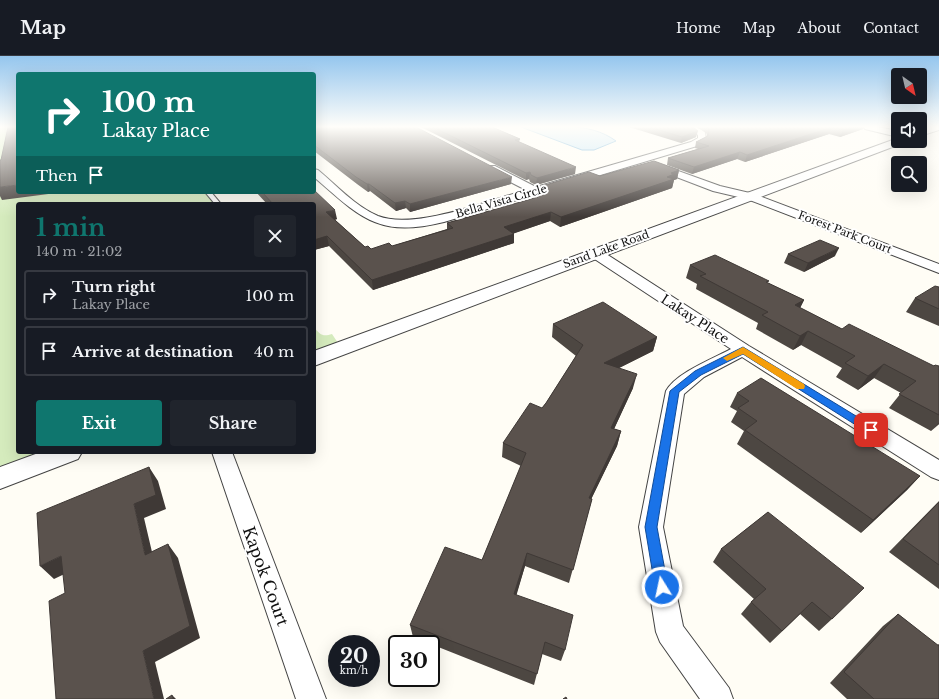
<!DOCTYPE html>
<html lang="en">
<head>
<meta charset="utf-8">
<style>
	body { margin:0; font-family:"Libre Baskerville",serif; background:#20242c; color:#f1f3f6; height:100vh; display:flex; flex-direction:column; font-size:15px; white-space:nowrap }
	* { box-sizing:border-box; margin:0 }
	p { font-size:13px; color:#9ea1a6 }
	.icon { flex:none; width:22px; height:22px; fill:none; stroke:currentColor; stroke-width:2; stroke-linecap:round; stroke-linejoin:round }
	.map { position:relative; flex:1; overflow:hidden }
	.side { position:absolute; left:16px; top:146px; width:300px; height:252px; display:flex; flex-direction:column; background:#171b24; border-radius:4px; box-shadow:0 4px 16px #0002 }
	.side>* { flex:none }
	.guide { position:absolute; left:16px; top:16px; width:300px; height:122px; border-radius:4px; box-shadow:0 4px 16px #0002; background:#0f766e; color:#fff; overflow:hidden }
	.needle { width:26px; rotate:146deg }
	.controls { position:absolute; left:891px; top:12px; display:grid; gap:8px }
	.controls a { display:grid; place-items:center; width:36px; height:36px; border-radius:4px; background:#171b24; box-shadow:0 4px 16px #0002; font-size:20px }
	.speed { position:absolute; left:328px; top:579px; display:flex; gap:8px; font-size:20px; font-weight:700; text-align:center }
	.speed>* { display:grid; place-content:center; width:52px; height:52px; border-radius:50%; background:#171b24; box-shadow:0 4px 16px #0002; line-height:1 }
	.speed small { font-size:10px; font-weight:400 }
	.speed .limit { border:2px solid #111; border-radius:6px; background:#fff; color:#111 }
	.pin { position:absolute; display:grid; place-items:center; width:34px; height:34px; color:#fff; margin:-17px; border-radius:8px; box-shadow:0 2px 6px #0006 }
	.me { position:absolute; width:44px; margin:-22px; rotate:350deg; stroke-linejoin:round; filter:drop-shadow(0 0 3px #0008) }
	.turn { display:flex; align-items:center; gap:14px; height:84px; padding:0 20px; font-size:18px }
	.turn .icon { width:52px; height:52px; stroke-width:2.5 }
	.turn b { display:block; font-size:28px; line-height:34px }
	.then { display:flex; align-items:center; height:38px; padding:0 20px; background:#0003; gap:8px; font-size:15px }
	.round { display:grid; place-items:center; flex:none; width:42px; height:42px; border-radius:4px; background:#20242c }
	.head { display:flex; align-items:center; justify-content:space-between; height:68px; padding:0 20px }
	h1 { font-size:24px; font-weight:700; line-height:30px; color:#0f766e }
	.action { display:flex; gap:8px; margin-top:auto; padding:8px 20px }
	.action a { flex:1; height:46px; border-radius:4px; background:#0f766e; color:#fff; font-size:16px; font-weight:700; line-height:46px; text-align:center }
	.action a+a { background:#20242c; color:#f1f3f6 }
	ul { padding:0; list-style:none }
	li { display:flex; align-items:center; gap:12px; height:50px; margin:0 8px 6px; padding:0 12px; border:2px solid #363941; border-radius:4px }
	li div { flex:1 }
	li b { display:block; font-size:15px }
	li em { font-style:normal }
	header { display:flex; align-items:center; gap:24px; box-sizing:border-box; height:56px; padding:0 20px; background:#171b24; border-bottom:1px solid #363941 }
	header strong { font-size:19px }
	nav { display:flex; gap:22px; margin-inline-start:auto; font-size:14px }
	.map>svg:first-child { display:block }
	.green { fill:#d5ebbd }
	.water { fill:#b9e0f7; stroke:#3f96cf }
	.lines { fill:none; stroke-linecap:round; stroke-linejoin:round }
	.service-casing { stroke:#444; stroke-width:2 }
	.minor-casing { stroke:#444; stroke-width:2 }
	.tertiary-casing { stroke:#444; stroke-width:2 }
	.service { fill:#fff; fill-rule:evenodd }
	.minor { fill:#fff; fill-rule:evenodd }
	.tertiary { fill:#fff; fill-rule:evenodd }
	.wall { fill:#4d4742 }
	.shaded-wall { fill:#3f3936 }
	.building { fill:#5a524d; stroke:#3f3936 }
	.route { fill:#1a73e8; stroke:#114b97 }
	.slow { fill:#f59e0b }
	.labels { text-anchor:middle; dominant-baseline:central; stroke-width:4; stroke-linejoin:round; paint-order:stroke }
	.far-street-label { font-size:11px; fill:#111; stroke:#fff }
	.street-label { font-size:13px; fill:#111; stroke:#fff }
	.near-street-label { font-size:16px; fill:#111; stroke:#fff }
</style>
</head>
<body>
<header>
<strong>Map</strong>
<nav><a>Home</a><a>Map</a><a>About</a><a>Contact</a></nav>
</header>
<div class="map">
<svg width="939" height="643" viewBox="0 0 939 643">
	<rect width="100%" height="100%" fill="#fffdf5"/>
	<path class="green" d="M0 71H18V136H212L221 148H18V396H44L0 412Z
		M314 271C320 279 323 281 332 278L338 287 314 296Z"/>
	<path class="water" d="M521 71C552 71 589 65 616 85L594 94H582Z"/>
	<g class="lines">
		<g class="service-casing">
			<path id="service" d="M205 136H211L221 148H215Z"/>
		</g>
		<g class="minor-casing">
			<path id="minor" d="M687 71H696L705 76 706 83 697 90 444 166C378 182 361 162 314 121V113L318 114C336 129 355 150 378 160 414 174 488 145 526 134L487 114 486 112 487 110H495L536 131 691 86 698 82V79Z
				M864 71H878L898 75V81L865 73Z
				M656 107 720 130 754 138 939 208V217L747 143 713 135 653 112 651 110 653 108Z
				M595 193 600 194 749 290 939 404V424L931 421 742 301 704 321 684 338 663 471 683 570 729 632 733 643H700L660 586 656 576 639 471 666 335C676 317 712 303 731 293L590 200 588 197 590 194Z
				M212 396H232L326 643H296Z"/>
		</g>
		<g class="tertiary-casing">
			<path id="tertiary" d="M928 71H939V74L920 80V73Z
				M898 82V85H904L903 87 314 310V295Z
				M41 396H82L78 403 0 433V411Z"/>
		</g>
		<use href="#service" class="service"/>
		<use href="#minor" class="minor"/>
		<use href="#tertiary" class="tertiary"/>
	</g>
	<path class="wall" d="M314 71 511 128 410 156 406 152 396 155 370 135 368 136 357 128 314 95Z
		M421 71H492L520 83 519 86 575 118 536 129 530 126 529 123 526 124Z
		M629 71H694L696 81 681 87Z
		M698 71H864L863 73 840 81 829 78 745 106 737 103 692 118 667 109 668 102 698 93 695 92 696 86 707 80V78Z
		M679 114 677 123 674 124 672 132 560 171 550 165 514 177V187L373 234 329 190 314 194V148H267L256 136H314L337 163 335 164 365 191 371 193 392 190 447 173V167L535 142V132L600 120Z
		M788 198 835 200 804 216 784 207Z
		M690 209 768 227 804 244 800 252 842 273 934 310H939V368L931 375 889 352 901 337 874 322 858 334 836 321 842 312 801 289 793 294 756 273 758 267 696 233 697 228 686 222Z
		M939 231V270L906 256 915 242Z
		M553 268 657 281 653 295 619 312 633 332 614 373 621 375 617 390 591 443H592L569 527 525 510 516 539 565 594 561 605 542 598 534 629 413 581 410 569 482 504 521 410 502 401 503 387 542 352 546 347 576 300 552 281Z
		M737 337 920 420 907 434 861 477 737 388 744 375 731 366 737 355 730 351Z
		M939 445V533L889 496Z
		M768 456 832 563 819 575 800 558 770 587 741 558 751 546 754 543 713 506 721 493Z
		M898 558 937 589 939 588V643H847L830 627 883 570Z"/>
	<path class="shaded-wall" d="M832 71 829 78 745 106 747 99Z
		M854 71H864L863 73 840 81 843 74Z
		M698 75 696 81 681 87 682 81Z
		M740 96 737 103 692 118 694 111Z
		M576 111 575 118 536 129 537 122Z
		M679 114 677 123 674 124 672 132 560 171 561 161 667 121 671 117Z
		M530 116 529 123 526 124V117Z
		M512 121 511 128 410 156V148Z
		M367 128H369L370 135 368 136Z
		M18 129V136H55L56 137 2 144 0 140V131Z
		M405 145 406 152 396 155 395 147Z
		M335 154 337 163 328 165 326 156Z
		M551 156 550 165 504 181V171Z
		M514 178V187L373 234 372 224Z
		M327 180 329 190 314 194V184Z
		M839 192 835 200 804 216 808 207Z
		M804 244 797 258 795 249Z
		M808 275 801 289 793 294 800 280Z
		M657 281 653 295 601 321 604 307Z
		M884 308 874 322 858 334 868 320Z
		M637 318 633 332 608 386 611 372Z
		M939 367V368L931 375Z
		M621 375 617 390 585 456 589 442Z
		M149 411 158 425 166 453 144 462 156 513 145 499 134 448Z
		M920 420 907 434 861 477 873 464Z
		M168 488 178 502 200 582 155 606 164 643H154L143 595Z
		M527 497 525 510 513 551 514 538Z
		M61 500 75 513 54 523 40 510Z
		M812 546 800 558 770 587 782 575Z
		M172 639 176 643H173Z"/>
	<path class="building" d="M8 71H18V129L0 131V104H1Z
		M314 71H416L512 121 410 148 405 145 395 147 369 128H367L356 121 314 89Z
		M433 71H492L520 83 515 84 576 111 537 122 531 119 530 116 526 117Z
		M650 71H693L698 75 682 81Z
		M708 71H854L843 74 832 71 747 99 740 96 694 111 668 102 709 90 696 86 708 80 709 72Z
		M654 105 679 114 671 117 674 118 667 121 674 123 561 161 551 156 504 171 514 178 372 224 327 180 314 184V148H273L262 136H314V134L335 154 326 156 365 191 368 190 371 193 389 187 392 190 453 172 447 167 538 141 535 132 589 116 600 120Z
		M820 184 839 192 808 207 788 198Z
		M715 199 769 225 766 226 804 244 795 249 842 273 849 268 934 310 935 309 939 310V359L899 338 916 325 884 308 868 320 845 307 855 300 808 275 800 280 762 259 768 256 700 220 706 218 690 209Z
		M935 230 939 231V253L915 242Z
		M603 246 657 281 604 307 637 318 611 372 621 375 589 442 592 443 573 514 527 497 514 538 573 559 565 594 545 586 537 618 410 569 445 491 482 504 526 397 503 387 530 347 542 352 546 347 583 289 553 268Z
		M761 322 920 420 873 464 745 374 757 365 738 352 749 345 737 337Z
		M149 411 156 439 134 448 145 499 168 488 190 570 143 595 154 643H56L49 545 65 537 61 500 40 510 37 457Z
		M939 446V509L903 483Z
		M768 456 864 532 832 563 812 546 782 575 751 546 766 533 721 493Z
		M898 558 939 590V643H874L844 616Z
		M172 639 173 643H166Z
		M566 641 567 643H563Z"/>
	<linearGradient id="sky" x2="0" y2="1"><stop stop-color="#95c6ee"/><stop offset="0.44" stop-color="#fffefa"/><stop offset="1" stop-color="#fffefa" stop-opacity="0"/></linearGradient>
	<rect width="939" height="161" fill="url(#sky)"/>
	<path class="route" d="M743 291 874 371 876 374 874 376H867L743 298 701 319 679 336 657 471 668 531 666 536 662 537 657 536 655 531 645 471 670 335 695 315Z"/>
	<path class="slow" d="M743 291 804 328 805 330 804 333H797L743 298 727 305 723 302Z"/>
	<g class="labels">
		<g class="far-street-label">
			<text transform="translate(501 145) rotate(-16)">Bella Vista Circle</text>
			<text transform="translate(845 176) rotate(21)">Forest Park Court</text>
			<text transform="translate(606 193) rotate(-20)">Sand Lake Road</text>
		</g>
		<g class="street-label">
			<text transform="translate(695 263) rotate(33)">Lakay Place</text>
		</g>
		<g class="near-street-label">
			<text transform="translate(266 520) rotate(70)">Kapok Court</text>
		</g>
	</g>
</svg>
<div class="controls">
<a><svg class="needle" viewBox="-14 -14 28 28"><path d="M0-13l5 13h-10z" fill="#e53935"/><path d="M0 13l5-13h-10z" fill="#9ea1a6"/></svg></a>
<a><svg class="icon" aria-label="sound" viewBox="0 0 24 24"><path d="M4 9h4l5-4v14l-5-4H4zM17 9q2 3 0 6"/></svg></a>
<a><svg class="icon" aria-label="search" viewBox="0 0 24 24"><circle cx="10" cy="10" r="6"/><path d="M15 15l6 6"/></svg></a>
</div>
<div class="speed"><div>20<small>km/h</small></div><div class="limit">30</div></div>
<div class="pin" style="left:871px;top:374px;background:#d93025"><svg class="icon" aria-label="arrive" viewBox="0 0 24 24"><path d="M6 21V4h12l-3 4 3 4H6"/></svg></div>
<svg class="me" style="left:662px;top:531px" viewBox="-20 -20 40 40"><circle r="17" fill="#1a73e8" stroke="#fff" stroke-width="3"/><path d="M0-11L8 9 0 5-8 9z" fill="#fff"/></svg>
<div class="guide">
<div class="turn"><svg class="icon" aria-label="right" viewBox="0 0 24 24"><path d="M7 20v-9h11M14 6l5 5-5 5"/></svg><div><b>100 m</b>Lakay Place</div></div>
<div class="then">Then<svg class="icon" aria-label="arrive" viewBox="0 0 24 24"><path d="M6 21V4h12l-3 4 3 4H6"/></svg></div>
</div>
<section class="side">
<div class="head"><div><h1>1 min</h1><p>140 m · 21:02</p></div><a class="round"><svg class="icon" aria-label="close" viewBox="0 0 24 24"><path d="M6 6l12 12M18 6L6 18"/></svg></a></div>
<ul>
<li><svg class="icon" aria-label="right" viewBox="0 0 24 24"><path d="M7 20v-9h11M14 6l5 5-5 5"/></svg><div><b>Turn right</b><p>Lakay Place</p></div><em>100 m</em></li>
<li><svg class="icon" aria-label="arrive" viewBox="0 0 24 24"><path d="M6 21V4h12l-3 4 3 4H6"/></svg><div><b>Arrive at destination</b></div><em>40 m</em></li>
</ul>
<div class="action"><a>Exit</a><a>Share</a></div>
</section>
</div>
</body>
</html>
